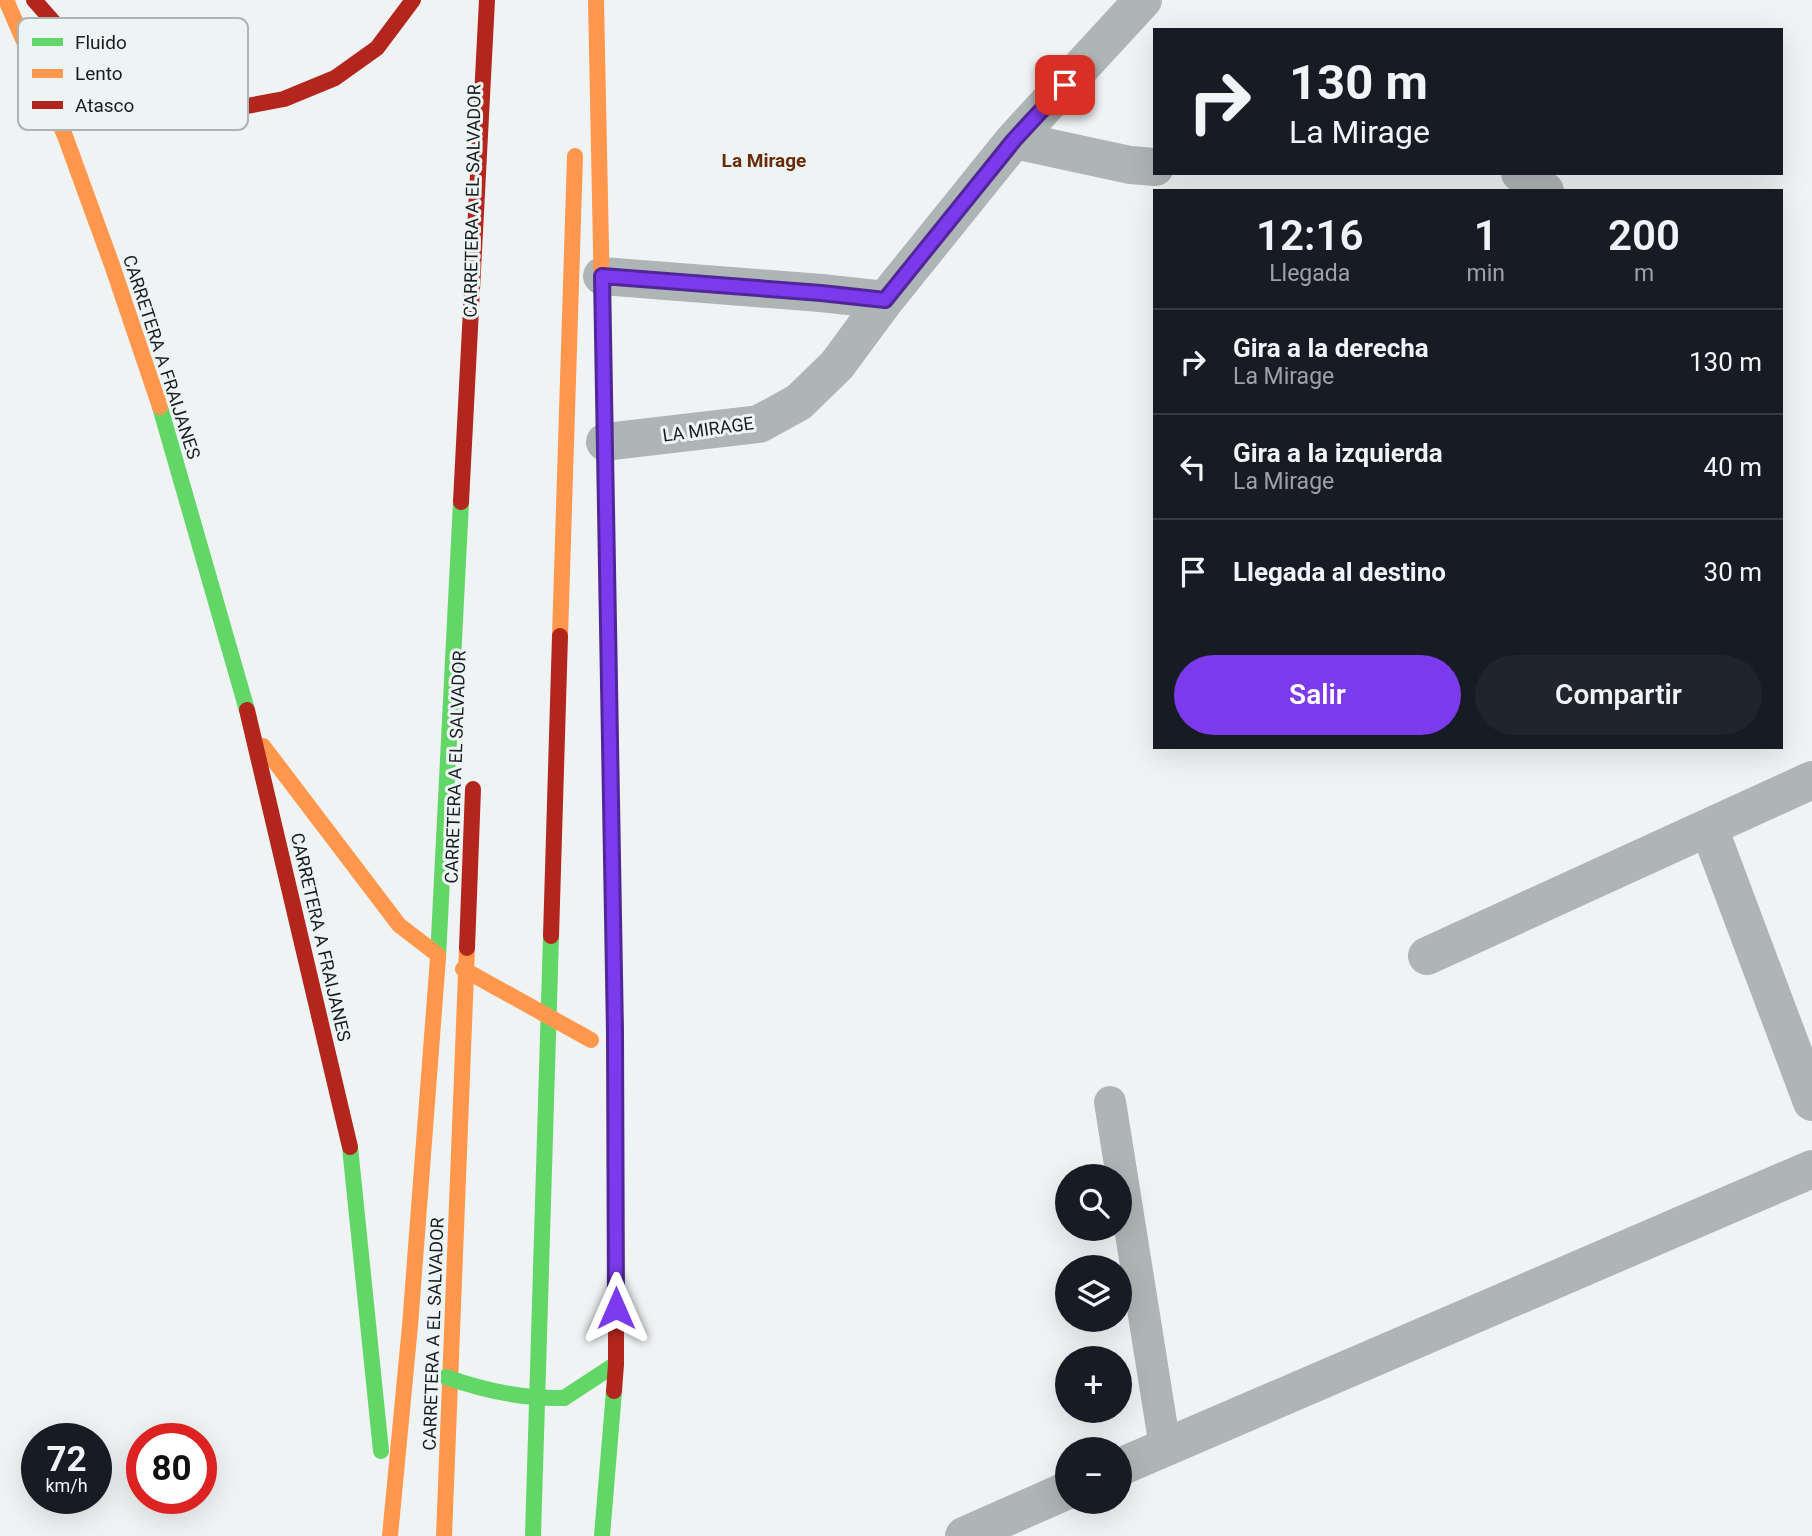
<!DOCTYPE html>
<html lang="es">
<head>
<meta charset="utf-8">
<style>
	body { margin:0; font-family:Roboto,sans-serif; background:#20242c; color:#f1f3f6; height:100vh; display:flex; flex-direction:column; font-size:26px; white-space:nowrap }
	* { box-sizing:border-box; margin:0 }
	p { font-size:23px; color:#9ea1a6 }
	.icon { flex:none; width:38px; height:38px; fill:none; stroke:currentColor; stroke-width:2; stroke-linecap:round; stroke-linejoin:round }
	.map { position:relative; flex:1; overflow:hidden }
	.drawer { position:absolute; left:1153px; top:189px; width:630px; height:560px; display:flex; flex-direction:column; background:#171b24; border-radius:0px; box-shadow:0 7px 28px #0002 }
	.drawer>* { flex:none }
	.guide { position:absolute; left:1153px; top:28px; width:630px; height:147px; border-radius:0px; box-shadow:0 7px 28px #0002; background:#171b24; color:#f1f3f6; overflow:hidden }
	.tools { position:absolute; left:1055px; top:1164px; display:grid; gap:14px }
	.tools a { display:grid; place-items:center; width:77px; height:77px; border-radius:50%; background:#171b24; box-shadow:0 7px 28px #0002; font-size:35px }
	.speed { position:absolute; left:21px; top:1423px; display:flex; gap:14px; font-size:35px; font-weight:700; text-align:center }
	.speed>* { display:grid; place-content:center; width:91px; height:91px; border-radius:50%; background:#171b24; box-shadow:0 7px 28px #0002; line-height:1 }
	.speed small { font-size:18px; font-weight:400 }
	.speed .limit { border:10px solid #d22; background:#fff; color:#111 }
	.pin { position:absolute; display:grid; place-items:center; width:60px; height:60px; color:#fff; margin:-30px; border-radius:14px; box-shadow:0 4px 10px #0006 }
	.me { position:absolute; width:77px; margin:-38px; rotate:0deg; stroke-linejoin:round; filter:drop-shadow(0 0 5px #0008) }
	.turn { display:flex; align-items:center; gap:24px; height:147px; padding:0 21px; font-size:32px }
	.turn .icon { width:91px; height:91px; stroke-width:2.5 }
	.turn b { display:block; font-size:49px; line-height:60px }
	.eta { display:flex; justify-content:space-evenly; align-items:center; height:119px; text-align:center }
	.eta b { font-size:42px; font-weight:600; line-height:49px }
	.button { display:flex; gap:14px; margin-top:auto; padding:14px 21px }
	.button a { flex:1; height:80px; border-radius:42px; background:#7c3aed; color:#fff; font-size:28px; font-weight:600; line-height:80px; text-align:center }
	.button a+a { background:#20242c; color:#f1f3f6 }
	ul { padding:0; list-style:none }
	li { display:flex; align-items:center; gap:21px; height:105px; padding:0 21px; border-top:2px solid #363941 }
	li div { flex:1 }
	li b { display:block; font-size:26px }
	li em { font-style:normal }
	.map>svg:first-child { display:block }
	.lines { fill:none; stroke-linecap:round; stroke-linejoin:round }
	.lane { stroke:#aeb5b5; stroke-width:32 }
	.street { stroke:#aeb5b5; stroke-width:38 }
	.fast { stroke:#63d668; stroke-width:16 }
	.slow { stroke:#ff974d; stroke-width:16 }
	.jam { stroke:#b3261e; stroke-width:16 }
	.fast-bridge { stroke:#63d668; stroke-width:16 }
	.slow-bridge { stroke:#ff974d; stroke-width:16 }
	.route-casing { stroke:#51269a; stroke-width:18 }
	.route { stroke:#7c3aed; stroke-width:12 }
	.labels { text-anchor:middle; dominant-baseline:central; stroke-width:6; stroke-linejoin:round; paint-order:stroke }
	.street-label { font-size:18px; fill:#1a1d1d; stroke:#edf5f4 }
	.neighbourhood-label { font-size:19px; font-weight:bold; fill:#6a2b09; stroke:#edf5f4 }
	.key { fill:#edf5f4; stroke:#aeb4b4; stroke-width:2 }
	.key-label { font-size:19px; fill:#1a1d1d }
</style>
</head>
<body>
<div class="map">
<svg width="1812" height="1536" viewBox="0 0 1812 1536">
	<rect width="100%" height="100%" fill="#eff3f3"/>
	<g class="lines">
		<path class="lane" d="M1110 1102 1165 1447"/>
		<path class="street" d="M1014 140 1130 165 1155 167
			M1520 173 1545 191
			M602 276 821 293 885 300
			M605 442 759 424 799 402 837 365 885 300 1014 140 1143 0
			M1709 828 1812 1102
			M1427 956 1812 780
			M1120 1467 1812 1169
			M964 1536 1068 1490"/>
		<path class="fast" d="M604 398 611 815
			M160 407 247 710
			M438 958 461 502
			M350 1147 381 1451
			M564 1398 616 1364
			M533 1536 551 936
			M602 1536 614 1391"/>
		<path class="slow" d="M6 0 65 136 112 265 160 407
			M596 0 604 398
			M560 636 575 156
			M263 746 399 925 438 955
			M390 1536 410 1326 438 958
			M444 1536 467 948"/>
		<path class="jam" d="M34 0 87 60 122 84 160 98 247 106 284 99 335 78 377 48 413 0
			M461 502 487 0
			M247 710 350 1147
			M611 815 616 1060V1364L614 1391
			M551 936 560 636
			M467 948 473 789"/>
		<path class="fast-bridge" d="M446 1377C485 1391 522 1399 564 1398"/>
		<path class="slow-bridge" d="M463 969 591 1040"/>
	</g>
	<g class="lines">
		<g class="route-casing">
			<path id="route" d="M616 1308 615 1033 602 276 821 293 885 300 1014 140 1065 85"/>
		</g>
		<use href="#route" class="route"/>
	</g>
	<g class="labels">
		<g class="street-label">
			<text transform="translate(472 201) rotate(-89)">CARRETERA A EL SALVADOR</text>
			<text transform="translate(162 357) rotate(72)">CARRETERA A FRAIJANES</text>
			<text transform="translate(708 429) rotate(-8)">LA MIRAGE</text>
			<text transform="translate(455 767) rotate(-88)">CARRETERA A EL SALVADOR</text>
			<text transform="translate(321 937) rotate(77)">CARRETERA A FRAIJANES</text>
			<text transform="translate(433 1334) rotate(-88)">CARRETERA A EL SALVADOR</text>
		</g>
		<g class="neighbourhood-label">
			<text x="764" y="160">La Mirage</text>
		</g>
	</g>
	<rect x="18" y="18" width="230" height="112" rx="10" class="key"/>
	<rect x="32" y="38" width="31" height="8" fill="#63d668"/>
	<rect x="32" y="69" width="31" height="9" fill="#ff974d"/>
	<rect x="32" y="101" width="31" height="8" fill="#b3261e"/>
	<g class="key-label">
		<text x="75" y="49">Fluido</text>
		<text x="75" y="80">Lento</text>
		<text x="75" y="112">Atasco</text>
	</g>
</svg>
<div class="tools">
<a><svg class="icon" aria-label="search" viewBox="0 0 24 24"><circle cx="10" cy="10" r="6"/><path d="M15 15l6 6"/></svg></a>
<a><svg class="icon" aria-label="layers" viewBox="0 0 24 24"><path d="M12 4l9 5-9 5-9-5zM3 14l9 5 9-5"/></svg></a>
<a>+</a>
<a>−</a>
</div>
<div class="speed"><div>72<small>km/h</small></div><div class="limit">80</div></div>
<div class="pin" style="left:1065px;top:85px;background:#d93025"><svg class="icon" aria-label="arrive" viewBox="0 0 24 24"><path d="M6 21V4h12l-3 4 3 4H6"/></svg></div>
<svg class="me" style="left:616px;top:1308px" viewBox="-20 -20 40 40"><path d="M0-17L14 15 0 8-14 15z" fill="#7c3aed" stroke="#fff" stroke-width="4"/></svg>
<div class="guide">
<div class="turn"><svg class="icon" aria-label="right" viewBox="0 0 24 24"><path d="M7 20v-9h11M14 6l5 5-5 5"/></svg><div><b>130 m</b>La Mirage</div></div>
</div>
<section class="drawer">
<div class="eta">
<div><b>12:16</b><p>Llegada</p></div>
<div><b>1</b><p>min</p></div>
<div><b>200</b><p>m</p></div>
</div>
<ul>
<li><svg class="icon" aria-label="right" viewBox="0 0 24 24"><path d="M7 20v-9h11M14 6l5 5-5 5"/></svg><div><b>Gira a la derecha</b><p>La Mirage</p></div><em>130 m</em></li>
<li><svg class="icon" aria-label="left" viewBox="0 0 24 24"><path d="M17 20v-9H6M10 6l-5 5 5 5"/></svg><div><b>Gira a la izquierda</b><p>La Mirage</p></div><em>40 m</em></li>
<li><svg class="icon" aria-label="arrive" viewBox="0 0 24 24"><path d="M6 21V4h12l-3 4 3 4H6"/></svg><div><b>Llegada al destino</b></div><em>30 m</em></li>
</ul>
<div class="button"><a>Salir</a><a>Compartir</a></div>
</section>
</div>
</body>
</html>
